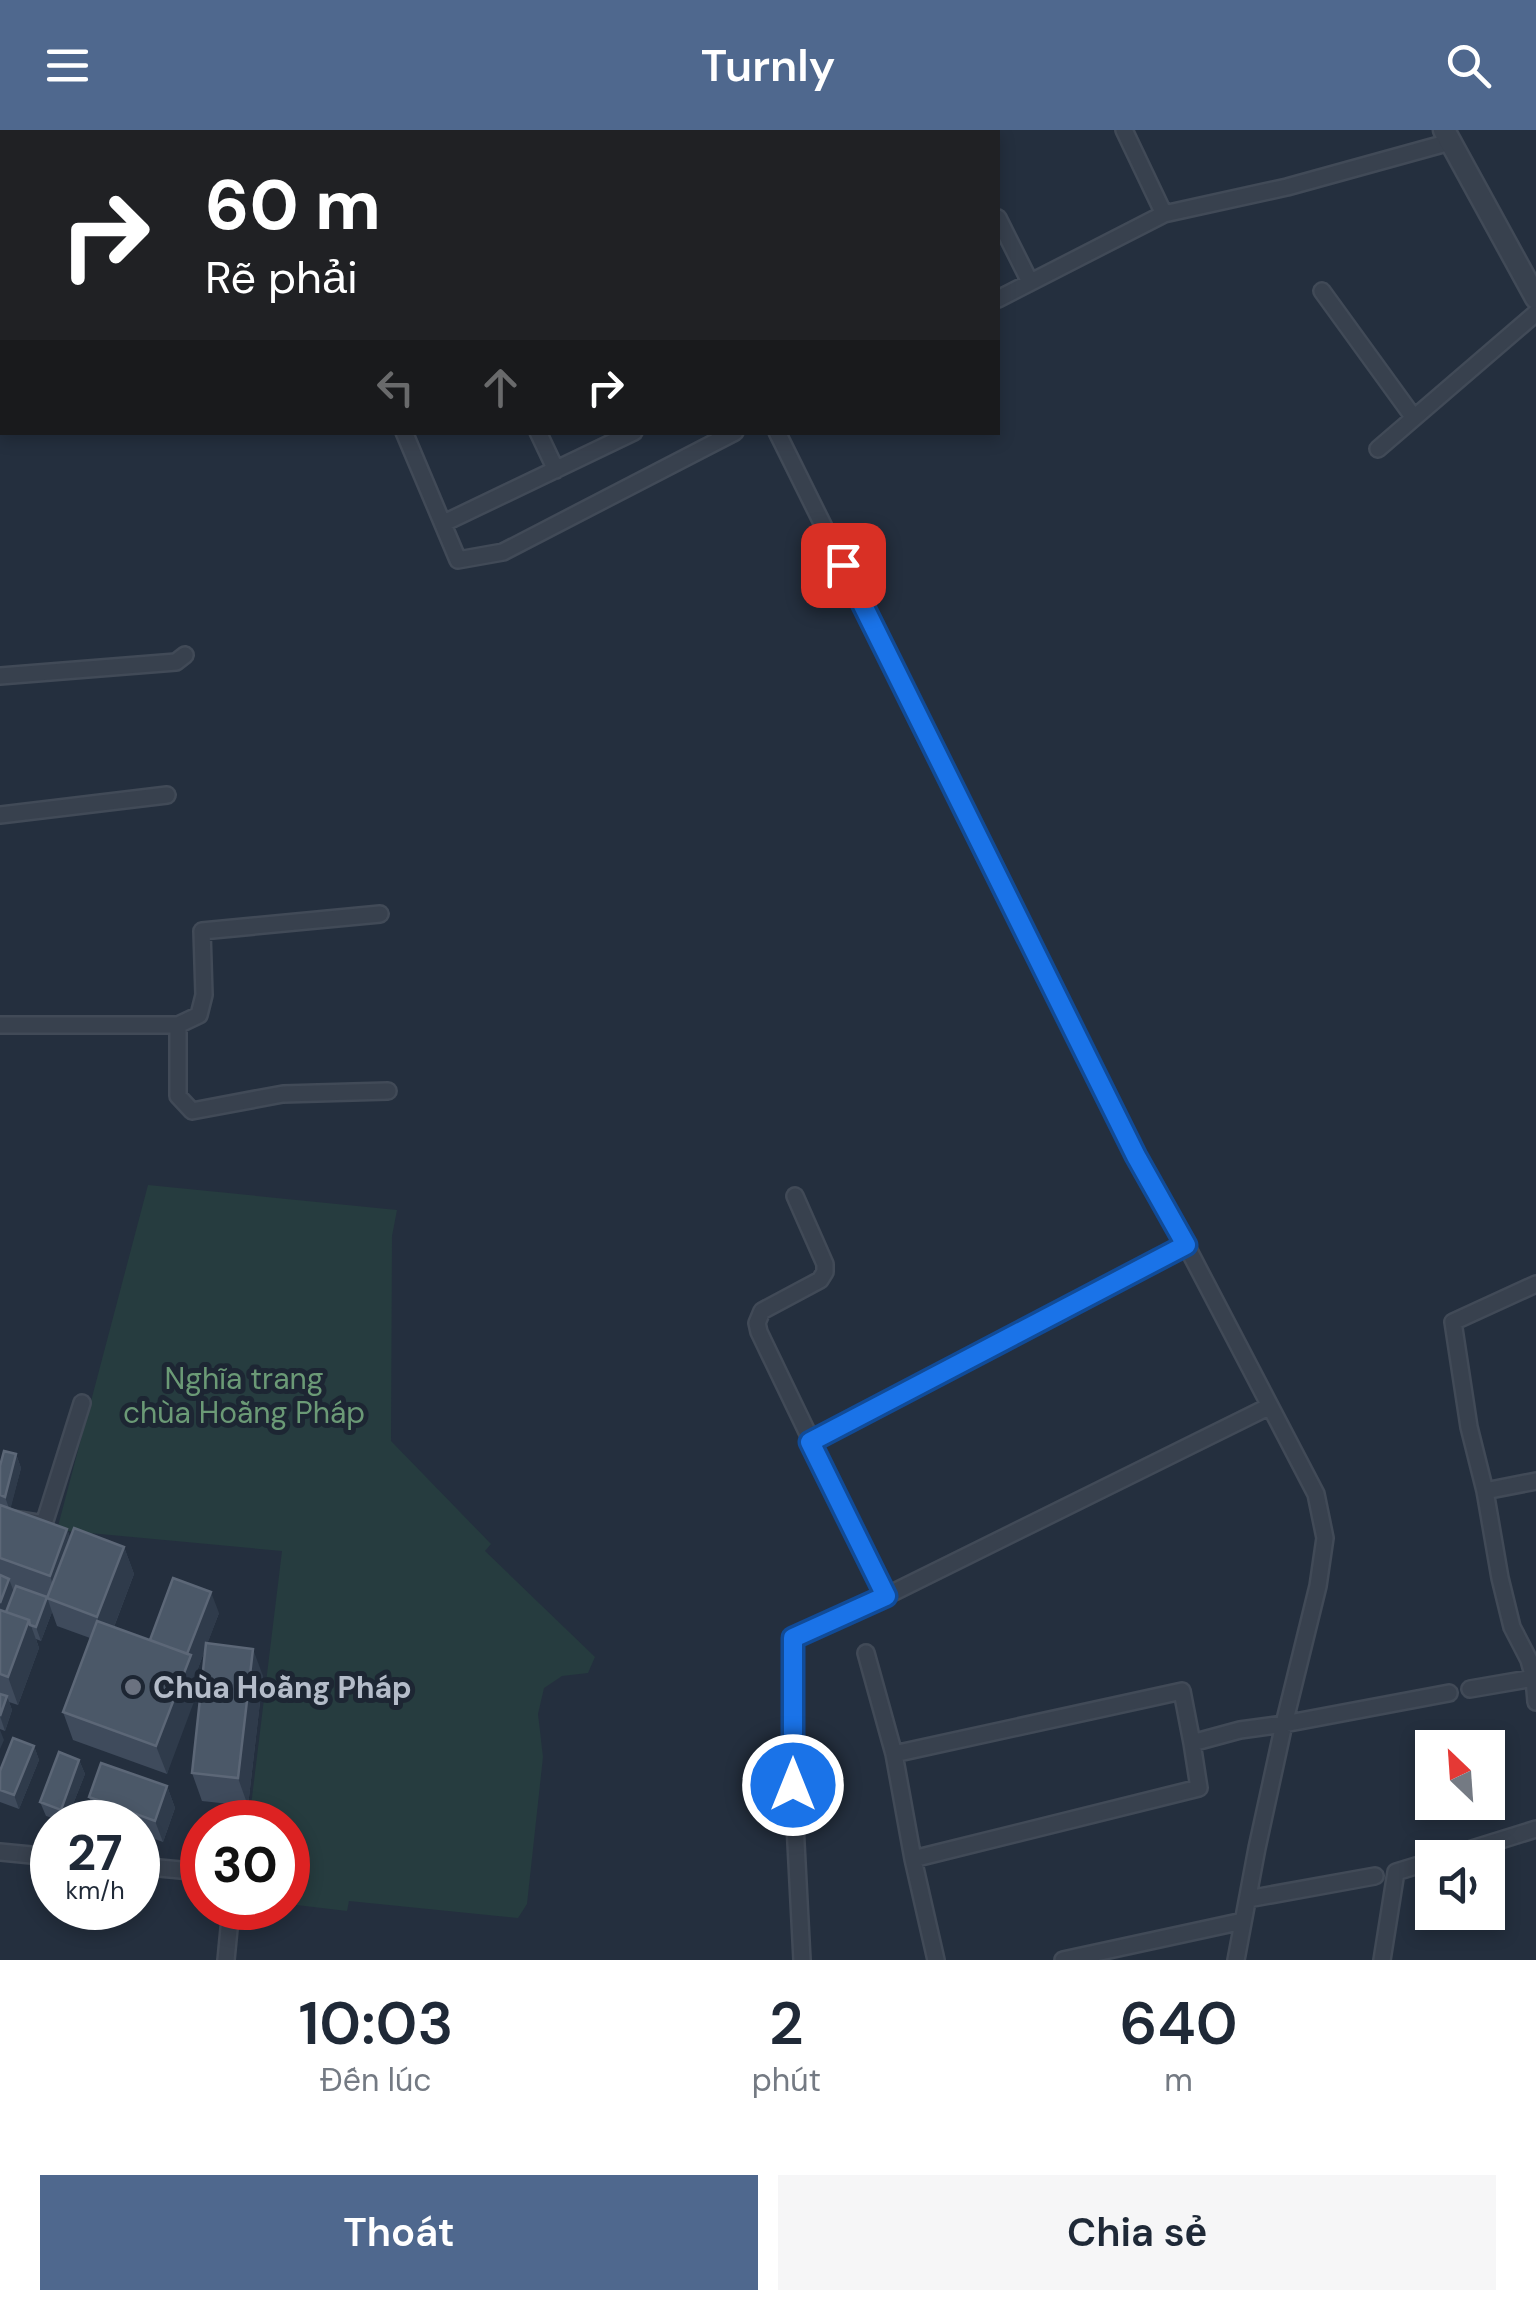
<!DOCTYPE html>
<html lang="vi">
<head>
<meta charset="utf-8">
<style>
	body { margin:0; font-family:"DM Sans",sans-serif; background:#f6f6f7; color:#1f2937; height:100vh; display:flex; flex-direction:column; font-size:38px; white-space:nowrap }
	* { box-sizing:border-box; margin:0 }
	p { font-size:32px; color:#747a83 }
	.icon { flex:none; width:55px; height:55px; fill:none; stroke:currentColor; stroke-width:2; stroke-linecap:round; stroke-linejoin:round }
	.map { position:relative; height:1830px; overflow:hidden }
	.drawer { display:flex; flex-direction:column; background:#fff; flex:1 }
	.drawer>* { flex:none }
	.banner { position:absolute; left:0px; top:0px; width:1000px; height:305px; box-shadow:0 5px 15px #0003; background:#202124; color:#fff; overflow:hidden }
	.needle { width:65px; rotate:335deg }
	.tools { position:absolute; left:1415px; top:1600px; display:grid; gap:20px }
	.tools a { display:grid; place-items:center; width:90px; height:90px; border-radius:0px; background:#fff; box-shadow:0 5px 15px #0003; font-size:50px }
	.speed { position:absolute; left:30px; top:1670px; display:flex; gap:20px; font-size:50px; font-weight:700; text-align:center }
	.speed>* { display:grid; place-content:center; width:130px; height:130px; border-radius:50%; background:#fff; box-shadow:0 5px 15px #0003; line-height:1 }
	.speed small { font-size:25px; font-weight:400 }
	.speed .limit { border:15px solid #d22; background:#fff; color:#111 }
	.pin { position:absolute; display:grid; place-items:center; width:85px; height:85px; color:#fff; margin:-42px; border-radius:20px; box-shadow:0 5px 15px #0006 }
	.me { position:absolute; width:110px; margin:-55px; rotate:0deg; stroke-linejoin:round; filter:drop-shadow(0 0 8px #0008) }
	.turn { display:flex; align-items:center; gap:35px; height:210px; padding:0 40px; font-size:45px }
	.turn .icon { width:130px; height:130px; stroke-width:2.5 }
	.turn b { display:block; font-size:70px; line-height:85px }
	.lanes { display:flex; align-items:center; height:95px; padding:0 40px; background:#0003; justify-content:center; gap:50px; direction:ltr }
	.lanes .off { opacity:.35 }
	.eta { display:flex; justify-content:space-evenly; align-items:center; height:170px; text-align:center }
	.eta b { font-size:60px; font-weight:600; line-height:70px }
	.cta { display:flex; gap:20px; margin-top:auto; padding:20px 40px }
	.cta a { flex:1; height:115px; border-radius:0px; background:#4f688e; color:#fff; font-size:40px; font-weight:600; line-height:115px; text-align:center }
	.cta a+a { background:#f6f6f7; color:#1f2937 }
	header { display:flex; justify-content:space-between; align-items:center; height:130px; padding:0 40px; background:#4f688e; color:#fff; font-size:45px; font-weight:600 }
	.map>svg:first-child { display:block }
	.green { fill:#263c3f }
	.water { fill:#17263c }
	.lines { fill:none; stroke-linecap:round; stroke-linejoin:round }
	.minor-casing { stroke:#414a57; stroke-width:20 }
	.tertiary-casing { stroke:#414a57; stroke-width:25 }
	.minor { stroke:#38414e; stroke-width:15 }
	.tertiary { stroke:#38414e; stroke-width:20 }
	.wall { fill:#3f4b5c }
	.shaded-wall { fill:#2f3b4b }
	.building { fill:#4b5868; stroke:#5c6777; stroke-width:2.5 }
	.route-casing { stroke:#114b97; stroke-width:25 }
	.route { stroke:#1a73e8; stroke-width:18 }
	.worship-dot { fill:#6b7280; stroke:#1d2633; stroke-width:4 }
	.labels { text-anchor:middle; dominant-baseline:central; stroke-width:10; stroke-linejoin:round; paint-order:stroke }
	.park-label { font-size:30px; fill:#6b9a76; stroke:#1d2633 }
	.poi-label { font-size:30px; font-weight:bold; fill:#b4bcc9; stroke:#1d2633; text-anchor:start }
</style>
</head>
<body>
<header><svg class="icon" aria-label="menu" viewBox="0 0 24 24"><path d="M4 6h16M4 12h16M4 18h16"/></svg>Turnly<svg class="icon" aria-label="search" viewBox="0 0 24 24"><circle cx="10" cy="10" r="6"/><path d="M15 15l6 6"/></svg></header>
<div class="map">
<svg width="1536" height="1830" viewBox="0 0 1536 1830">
	<rect width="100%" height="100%" fill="#242f3e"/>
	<path class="green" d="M148 1055 397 1080 392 1106 391 1311 491 1414 485 1421 595 1527 588 1543 562 1546 544 1558 538 1584 543 1627 527 1774 518 1788 349 1771 347 1781 288 1774V1692H249L282 1421 57 1400Z"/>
	<path class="water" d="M176 0H643L636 2H175Z"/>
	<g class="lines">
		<g class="minor-casing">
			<path id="minor" d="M1124 0 1164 84
				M693 2 697 0
				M0 86 2 87
				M998 88 1030 152
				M0 141 2 142
				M1322 161 1414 288
				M998 169 1164 84 1287 57 1450 12
				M404 302 458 430 503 422 735 302
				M538 302 556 340
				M777 302 1135 1025 1186 1115 1316 1364 1325 1408 1318 1456 1284 1594 1257 1718 1236 1830
				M1378 319 1536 183
				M444 393 634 302
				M0 546 176 532 185 525
				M0 685 167 665
				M0 895H178L199 885 204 865 202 801 380 784
				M178 895V966L192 981 283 964 388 961
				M795 1066 825 1134V1142L820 1150 762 1181 757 1193 759 1202 886 1466
				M810 1312 1186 1115
				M1485 1361 1536 1351
				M0 1387 44 1394 82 1273
				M866 1523 894 1624 913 1729
				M1536 1545 1534 1548 1536 1572
				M1470 1559 1534 1548 1529 1530 1512 1497 1500 1448 1485 1361 1469 1297 1453 1192 1536 1154
				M894 1624 1182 1561 1192 1613
				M0 1722 52 1727
				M1443 1728 1536 1699
				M138 1736 202 1742
				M1248 1769 1375 1746
				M226 1830 231 1778
				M802 1830 793 1655V1507L886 1466 1270 1276
				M936 1830 913 1729 1199 1658 1192 1613 1240 1600 1284 1594 1449 1563
				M1063 1830 1243 1791
				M1382 1830 1396 1742 1432 1731"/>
		</g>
		<g class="tertiary-casing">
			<path id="tertiary" d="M1444 0 1536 168"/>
		</g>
		<use href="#minor" class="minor"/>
		<use href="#tertiary" class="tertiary"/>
	</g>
	<path class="wall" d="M16 1324 21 1338 10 1379 67 1399 70 1407 124 1417 134 1444 114 1497 150 1510 219 1483 207 1514 263 1546 248 1676 202 1671 192 1643 206 1517 197 1541 167 1644 73 1610 63 1582 90 1508 57 1496 52 1482 41 1511 36 1509 39 1518 18 1575 9 1572 12 1580 5 1601 0 1599V1336Z
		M34 1616 39 1630 19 1679 0 1672V1641Z
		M79 1630 85 1644 66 1692 46 1686 40 1672Z
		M167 1656 175 1678 163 1712 138 1703V1692H108L97 1689 89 1667Z"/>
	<path class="shaded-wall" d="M16 1324 21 1338 10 1381 5 1367Z
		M67 1399 78 1427 60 1474 50 1446Z
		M124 1417 134 1444 107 1515 97 1487Z
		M9 1449 17 1470 7 1497 0 1479V1473Z
		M211 1462 219 1483 197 1541 201 1553 167 1644 156 1616 186 1527Z
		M47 1467 52 1482 41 1511 36 1497Z
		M29 1490 39 1518 18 1575 8 1547Z
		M253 1519 263 1546 248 1676 238 1648Z
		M7 1566 12 1580 5 1601 0 1586Z
		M0 1600 4 1610 0 1619Z
		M34 1616 39 1630 19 1679 14 1665Z
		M79 1630 85 1644 66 1692 61 1680Z
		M167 1656 175 1678 163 1712 155 1691Z"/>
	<path class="building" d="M4 1321 16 1324 5 1367 0 1365V1336Z
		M0 1375 67 1399 50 1446 0 1428Z
		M74 1398 124 1417 97 1487 47 1468Z
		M0 1445 9 1449 0 1473Z
		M173 1448 211 1462 187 1524 150 1510Z
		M16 1456 47 1467 36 1497 30 1495 29 1490 6 1482Z
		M0 1480 29 1490 8 1547 0 1544Z
		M97 1491 191 1525 156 1616 63 1582Z
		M206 1513 253 1519 238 1648 192 1643Z
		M0 1564 7 1566 0 1586Z
		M13 1608 34 1616 14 1665 0 1660V1641Z
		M59 1622 79 1630 61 1680 40 1672Z
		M101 1633 167 1656 155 1691 89 1667Z"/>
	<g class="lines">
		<g class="route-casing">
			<path id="route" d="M793 1655V1508L886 1466 810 1312 1186 1115 1136 1026 843 435"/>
		</g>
		<use href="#route" class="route"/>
	</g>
	<circle class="worship-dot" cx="133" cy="1557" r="10"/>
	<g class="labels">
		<g class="park-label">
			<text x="244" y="1248">Nghĩa trang<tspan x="244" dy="34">chùa Hoằng Pháp</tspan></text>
		</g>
		<g class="poi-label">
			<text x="153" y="1557">Chùa Hoằng Pháp</text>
		</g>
	</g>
</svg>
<div class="tools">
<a><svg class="needle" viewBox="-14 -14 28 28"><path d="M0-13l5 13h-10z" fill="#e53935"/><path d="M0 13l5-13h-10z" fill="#747a83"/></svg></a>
<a><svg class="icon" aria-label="sound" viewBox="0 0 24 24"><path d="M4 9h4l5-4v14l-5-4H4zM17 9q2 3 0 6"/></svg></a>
</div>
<div class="speed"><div>27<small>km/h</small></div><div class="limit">30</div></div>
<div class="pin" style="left:843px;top:435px;background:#d93025"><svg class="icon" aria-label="arrive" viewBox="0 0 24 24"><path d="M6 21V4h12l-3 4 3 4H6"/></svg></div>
<svg class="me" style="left:793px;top:1655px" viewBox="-20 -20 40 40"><circle r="17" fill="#1a73e8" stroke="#fff" stroke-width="3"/><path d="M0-11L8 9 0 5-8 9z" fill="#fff"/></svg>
<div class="banner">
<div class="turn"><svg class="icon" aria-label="right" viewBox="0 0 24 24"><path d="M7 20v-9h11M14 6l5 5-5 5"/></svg><div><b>60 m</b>Rẽ phải</div></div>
<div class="lanes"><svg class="icon off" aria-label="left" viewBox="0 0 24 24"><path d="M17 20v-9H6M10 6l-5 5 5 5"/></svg><svg class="icon off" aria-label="ahead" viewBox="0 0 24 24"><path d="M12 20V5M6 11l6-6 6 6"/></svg><svg class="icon" aria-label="right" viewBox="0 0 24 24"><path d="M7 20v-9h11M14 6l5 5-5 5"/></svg></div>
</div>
</div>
<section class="drawer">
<div class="eta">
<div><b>10:03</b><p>Đến lúc</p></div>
<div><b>2</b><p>phút</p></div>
<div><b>640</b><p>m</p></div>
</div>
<div class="cta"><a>Thoát</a><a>Chia sẻ</a></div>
</section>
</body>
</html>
